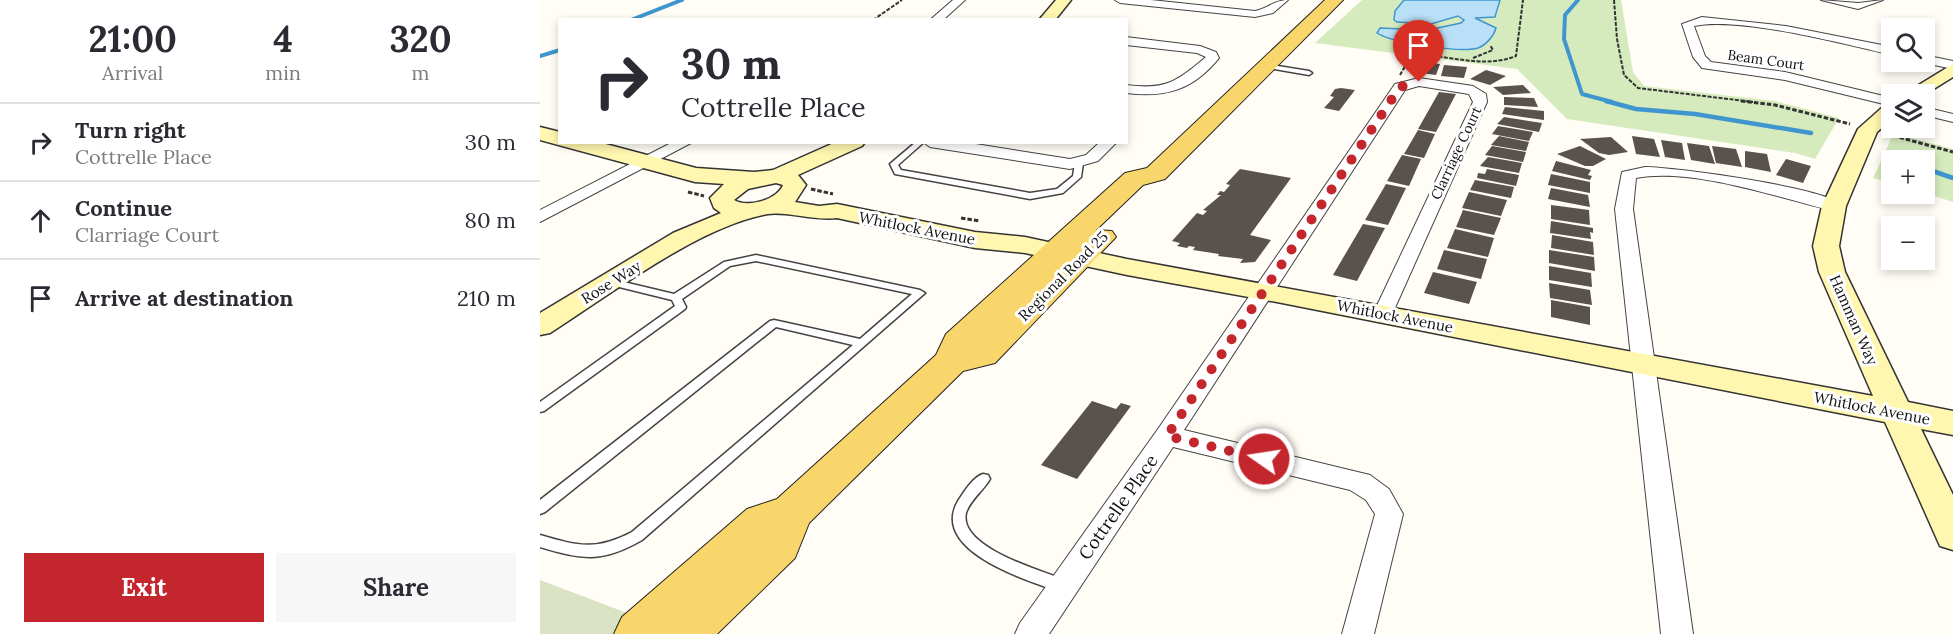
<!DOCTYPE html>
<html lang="en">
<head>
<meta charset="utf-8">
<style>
	body { margin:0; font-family:Lora,serif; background:#f7f7f7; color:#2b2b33; height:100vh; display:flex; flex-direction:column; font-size:22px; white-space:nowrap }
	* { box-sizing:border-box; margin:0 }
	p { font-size:20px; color:#7c7c81 }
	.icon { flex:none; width:33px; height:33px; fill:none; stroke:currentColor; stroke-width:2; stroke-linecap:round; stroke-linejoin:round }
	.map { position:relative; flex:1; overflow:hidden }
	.details { display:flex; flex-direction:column; background:#fff; width:540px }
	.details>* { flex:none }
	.hud { position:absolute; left:18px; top:18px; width:570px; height:126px; border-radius:0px; box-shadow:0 3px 9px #0003; background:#fff; color:#2b2b33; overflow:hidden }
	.buttons { position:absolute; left:1341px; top:18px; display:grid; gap:12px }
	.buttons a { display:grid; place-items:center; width:54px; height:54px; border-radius:0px; background:#fff; box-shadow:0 3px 9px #0003; font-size:30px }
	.pin { position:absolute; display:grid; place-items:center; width:51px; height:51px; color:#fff; margin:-62px -26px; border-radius:50% 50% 50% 0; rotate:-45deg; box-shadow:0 0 6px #0007 }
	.pin .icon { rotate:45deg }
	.me { position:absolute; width:66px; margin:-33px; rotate:283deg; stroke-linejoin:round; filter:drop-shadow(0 0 4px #0008) }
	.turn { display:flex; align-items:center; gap:21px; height:126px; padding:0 24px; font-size:27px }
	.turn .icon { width:78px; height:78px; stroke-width:2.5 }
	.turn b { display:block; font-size:42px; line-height:51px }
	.eta { display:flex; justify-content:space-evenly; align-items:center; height:102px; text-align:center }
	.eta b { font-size:36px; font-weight:700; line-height:42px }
	.primary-button { display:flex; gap:12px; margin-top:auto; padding:12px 24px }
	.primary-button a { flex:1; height:69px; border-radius:0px; background:#c4262e; color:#fff; font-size:24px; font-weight:700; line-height:69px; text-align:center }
	.primary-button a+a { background:#f7f7f7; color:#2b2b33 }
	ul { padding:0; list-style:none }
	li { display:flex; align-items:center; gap:18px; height:78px; padding:0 24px; border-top:2px solid #e1e1e2 }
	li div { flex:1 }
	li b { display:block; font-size:22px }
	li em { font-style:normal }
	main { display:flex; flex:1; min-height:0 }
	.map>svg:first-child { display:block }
	.green { fill:#d5ebbd }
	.cemetery { fill:#d9e3c4 }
	.water { fill:#b9e0f7; stroke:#3f96cf; stroke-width:1.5 }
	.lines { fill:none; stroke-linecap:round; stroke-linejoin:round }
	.stream-far1 { stroke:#3f96cf; stroke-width:4 }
	.stream { stroke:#3f96cf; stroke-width:4.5 }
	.building { fill:#5a524d }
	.lane-casing { stroke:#444; stroke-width:3 }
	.street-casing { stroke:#444; stroke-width:2 }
	.secondary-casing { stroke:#333; stroke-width:3 }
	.primary-casing { stroke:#222; stroke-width:2 }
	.path-far1 { stroke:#333; stroke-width:2; stroke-dasharray:4 1.5; stroke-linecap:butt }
	.path { stroke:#333; stroke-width:3; stroke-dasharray:4.5 2; stroke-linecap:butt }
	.lane { fill:#fff; fill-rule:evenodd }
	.street { fill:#fff; fill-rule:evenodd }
	.secondary { fill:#fff6b0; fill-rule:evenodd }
	.primary { fill:#f9d66b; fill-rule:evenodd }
	.route { stroke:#c4262e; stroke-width:10; stroke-dasharray:0 18 }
	.labels { text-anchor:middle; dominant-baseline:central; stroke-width:6; stroke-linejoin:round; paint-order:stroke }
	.far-street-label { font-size:14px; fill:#111; stroke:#fff }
	.street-label { font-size:15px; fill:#111; stroke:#fff }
	.near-street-label { font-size:18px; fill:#111; stroke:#fff }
</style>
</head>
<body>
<main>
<section class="details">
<div class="eta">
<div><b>21:00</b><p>Arrival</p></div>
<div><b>4</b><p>min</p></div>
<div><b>320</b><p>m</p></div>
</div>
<ul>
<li><svg class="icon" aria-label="right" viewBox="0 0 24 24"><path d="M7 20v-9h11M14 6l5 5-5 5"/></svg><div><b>Turn right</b><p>Cottrelle Place</p></div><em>30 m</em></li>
<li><svg class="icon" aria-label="ahead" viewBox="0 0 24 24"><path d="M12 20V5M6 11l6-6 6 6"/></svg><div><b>Continue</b><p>Clarriage Court</p></div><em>80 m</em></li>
<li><svg class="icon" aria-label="arrive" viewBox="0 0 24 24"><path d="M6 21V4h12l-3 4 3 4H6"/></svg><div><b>Arrive at destination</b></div><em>210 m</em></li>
</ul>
<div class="primary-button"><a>Exit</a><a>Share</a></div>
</section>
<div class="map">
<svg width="1413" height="634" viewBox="0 0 1413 634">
	<rect width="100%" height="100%" fill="#fffdf5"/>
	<path class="green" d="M822 0H864L855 11 891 24 919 16 924 19 921 23 888 30 939 48 954 35 955 28 934 18 957 15 960 0H1081L1093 72 1104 86 1235 101 1299 118 1275 159 1255 153 1027 119 977 69 775 43Z
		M1354 133 1413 149V202L1385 193 1384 160H1352L1351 183 1333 178Z"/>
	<path class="cemetery" d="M0 580 95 616 73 634H0Z"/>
	<path class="water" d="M864 0H960L955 17 935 18 956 28C954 36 946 45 938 48 921 53 852 43 837 33L840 28 888 30 921 23 924 20 918 16 891 24 857 22 854 20 855 11Z"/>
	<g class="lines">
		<path class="stream-far1" d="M1038 0 1025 15 1024 39 1042 94 1072 102
			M91 20 142 0
			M0 56 20 50"/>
		<path class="stream" d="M1066 101 1096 109 1155 114 1271 133
			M1384 168 1413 178"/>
	</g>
	<path class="building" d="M877 61 900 64 896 75 873 72Z
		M904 65 927 67 924 78 901 76Z
		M946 70 966 76 950 85 930 79Z
		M983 85 991 93 963 95 953 87Z
		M801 88 815 90 799 111 784 108 794 97 790 96 795 89Z
		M899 92 916 94 896 132 878 129Z
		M964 97 994 98 998 107 964 105Z
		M965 107 1004 111V120L962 114Z
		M964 117 1002 123 999 132 957 124Z
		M958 126 993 132 989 141 952 134Z
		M878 130 895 134 884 158 864 154Z
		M959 136 989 142 986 151 951 145Z
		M1092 136 1114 139 1120 157 1096 154Z
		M1071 137 1088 152 1069 155 1059 153 1040 139Z
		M1121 140 1142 143 1145 160 1125 157Z
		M1147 143 1169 146 1175 164 1151 160Z
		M952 146 986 152 983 162 945 155Z
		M1040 146 1066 159 1053 166H1045L1017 154Z
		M1172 146 1196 149 1202 167 1176 163Z
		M1205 151 1227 154 1231 172 1205 167Z
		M862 155 881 159 869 186 847 181Z
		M948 157 982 163 979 173 940 166Z
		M1246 159 1271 166 1263 183 1236 175Z
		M1016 161 1051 170 1048 175 1052 176 1050 180 1012 171Z
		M700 169 751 178 710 235 731 240 715 262 700 263 703 259 678 256 679 254 653 250 655 247 649 246 647 248 637 246 640 243 632 241 657 213 663 215 667 211 663 210 681 195H677L680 191 684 192 690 185 686 184Z
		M947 169 979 175 976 186 937 178 938 173 945 174Z
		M1011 174 1050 182V193L1008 185Z
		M935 180 974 187 971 198 930 190Z
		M846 184 866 188 848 225 825 220Z
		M1011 188 1048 195 1050 207 1008 199Z
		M929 192 967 200 961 216 922 208Z
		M1011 205 1049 210 1050 225 1011 219Z
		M923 210 961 218 954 235 916 227Z
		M1011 221 1053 228V233L1050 232 1051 239 1010 233Z
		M823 224 845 228 817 281 793 275Z
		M915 229 954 238 948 257 907 248Z
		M1012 235 1053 242 1054 255 1011 248Z
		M904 250 947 259 941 279 897 269Z
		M1009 250 1054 257 1055 271 1009 263Z
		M1009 266 1051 273 1052 287 1009 280Z
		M893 272 937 282 929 304 884 293Z
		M1009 283 1050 290 1052 305 1010 298Z
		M1011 300 1050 307V325L1011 317Z
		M552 401 576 409 581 403 591 406 537 479 501 465Z"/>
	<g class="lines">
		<g class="lane-casing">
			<path id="lane" d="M725 64 769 71 772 73 769 75 723 67V65Z
				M376 142H384L358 165 361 170 490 193 517 189 533 176 535 163 539 161 543 163 541 177 523 193 490 199 355 174 350 164Z
				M216 255 380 290 385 293 102 540C62 563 43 560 0 547V535C38 546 56 551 92 532L313 345 236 327 5 512 0 514V500L230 321 234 320 320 339 372 294 216 261 190 266 142 299 146 307 145 309 4 411 0 412V402L135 306 132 300 67 284 66 282 67 280 71 279 134 294 184 262Z
				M443 474 448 475 450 479C443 491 430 500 426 513 418 548 505 572 528 581L530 586 528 591 523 593C490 581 389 552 418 501 424 492 433 477 443 474Z"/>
		</g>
		<g class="street-casing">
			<path id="street" d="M413 0H425L403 20H390Z
				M575 0H611L715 11C728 8 735 0 748 0L733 13 715 17 580 3Z
				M1281 0 1318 3 1343 0 1318 9Z
				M1162 17 1246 26 1352 47V55C1305 44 1198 16 1154 26L1165 56 1171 62 1245 72 1352 98V106L1245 80 1162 68 1153 57 1142 24Z
				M586 37 660 46 676 52 679 58C653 90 626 98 586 93V85C626 90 636 82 666 57L657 53 586 45Z
				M1384 55 1413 61V69L1380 62H1384Z
				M879 78 933 86 946 94 947 102 850 319H836L833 314 933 102 929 94 879 86 865 90 644 430 830 475 849 489 863 514 834 634H802L835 514 826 500 810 490 633 447 509 634H475L480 623 618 429 855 84Z
				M1384 107 1413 114V122L1384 115Z
				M133 142H153L0 222V210Z
				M383 142H423L530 159 546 155 560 142H577L558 161 530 169 390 147Z
				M1105 167C1133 167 1290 188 1303 206L1294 211C1239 198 1152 167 1096 178L1093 209 1153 634H1121L1075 209 1082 172Z"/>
		</g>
		<g class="secondary-casing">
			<path id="secondary" d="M516 0H531L515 20H499Z
				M1413 64V77L1384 95 1364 94Z
				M1352 103V119L1337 132 1306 206 1299 246 1305 272 1368 402 1413 411V435L1381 429 1413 495V550L1400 546 1345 422 742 303 587 275 485 253 435 248 297 218C274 221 247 211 228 214 159 226 71 294 10 333L0 335V313L133 233 181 213 174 208 170 198 184 184 155 182 0 140V127L20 132V142H58L156 168 214 172 233 170 296 142H325L322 146 258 175 266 185 255 202 279 206 297 204 435 232 485 237 587 259 1333 396 1279 272 1273 246 1282 206 1318 129 1345 105ZM236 183 243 185C237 200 208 208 194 200L208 189Z"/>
		</g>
		<g class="primary-casing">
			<path id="primary" d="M785 0H803L625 179 603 185 556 230 572 231 576 237 455 363 423 371 269 523 255 558 177 634H74L82 617 207 509 237 499 396 355 406 334 585 173 607 168Z"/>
		</g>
		<path class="path-far1" d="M1074 0 1077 39 1084 75 1098 88 1213 102
			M333 20 362 0
			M933 58 953 50 950 45
			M860 75 871 56 876 55C910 55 943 69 976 56L983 0"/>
		<path class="path" d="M1201 101 1235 105 1310 124
			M1347 134 1413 152
			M271 189 293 194
			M148 192 164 196
			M421 218 440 221"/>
		<use href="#lane" class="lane"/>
		<use href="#street" class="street"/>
		<use href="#secondary" class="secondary"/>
		<use href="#primary" class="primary"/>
	</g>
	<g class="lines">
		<path class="route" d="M724 459 627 436 860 87 879 82"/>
	</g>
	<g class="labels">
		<g class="far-street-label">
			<text transform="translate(1226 60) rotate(8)">Beam Court</text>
			<text transform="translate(916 153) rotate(-65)">Clarriage Court</text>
		</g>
		<g class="street-label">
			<text transform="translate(377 228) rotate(11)">Whitlock Avenue</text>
			<text transform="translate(523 276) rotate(-45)">Regional Road 25</text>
			<text transform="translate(71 282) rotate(-32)">Rose Way</text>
			<text transform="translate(855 316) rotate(11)">Whitlock Avenue</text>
			<text transform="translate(1314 320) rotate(66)">Hamman Way</text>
			<text transform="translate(1332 408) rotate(11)">Whitlock Avenue</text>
		</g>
		<g class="near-street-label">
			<text transform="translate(578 507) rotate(-55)">Cottrelle Place</text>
		</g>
	</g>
</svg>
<div class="buttons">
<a><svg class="icon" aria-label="search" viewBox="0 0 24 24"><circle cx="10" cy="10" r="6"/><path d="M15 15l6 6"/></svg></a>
<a><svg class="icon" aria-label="layers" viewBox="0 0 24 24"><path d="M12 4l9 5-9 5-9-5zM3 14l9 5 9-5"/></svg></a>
<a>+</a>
<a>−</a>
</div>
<div class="pin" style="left:879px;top:82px;background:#d93025"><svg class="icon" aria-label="arrive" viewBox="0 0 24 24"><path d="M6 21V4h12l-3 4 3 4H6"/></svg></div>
<svg class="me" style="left:724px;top:459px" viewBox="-20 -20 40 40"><circle r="17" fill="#c4262e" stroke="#fff" stroke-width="3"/><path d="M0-11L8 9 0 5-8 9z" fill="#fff"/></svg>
<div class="hud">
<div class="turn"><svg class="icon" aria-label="right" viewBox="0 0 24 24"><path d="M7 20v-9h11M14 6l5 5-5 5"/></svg><div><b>30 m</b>Cottrelle Place</div></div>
</div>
</div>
</main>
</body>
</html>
